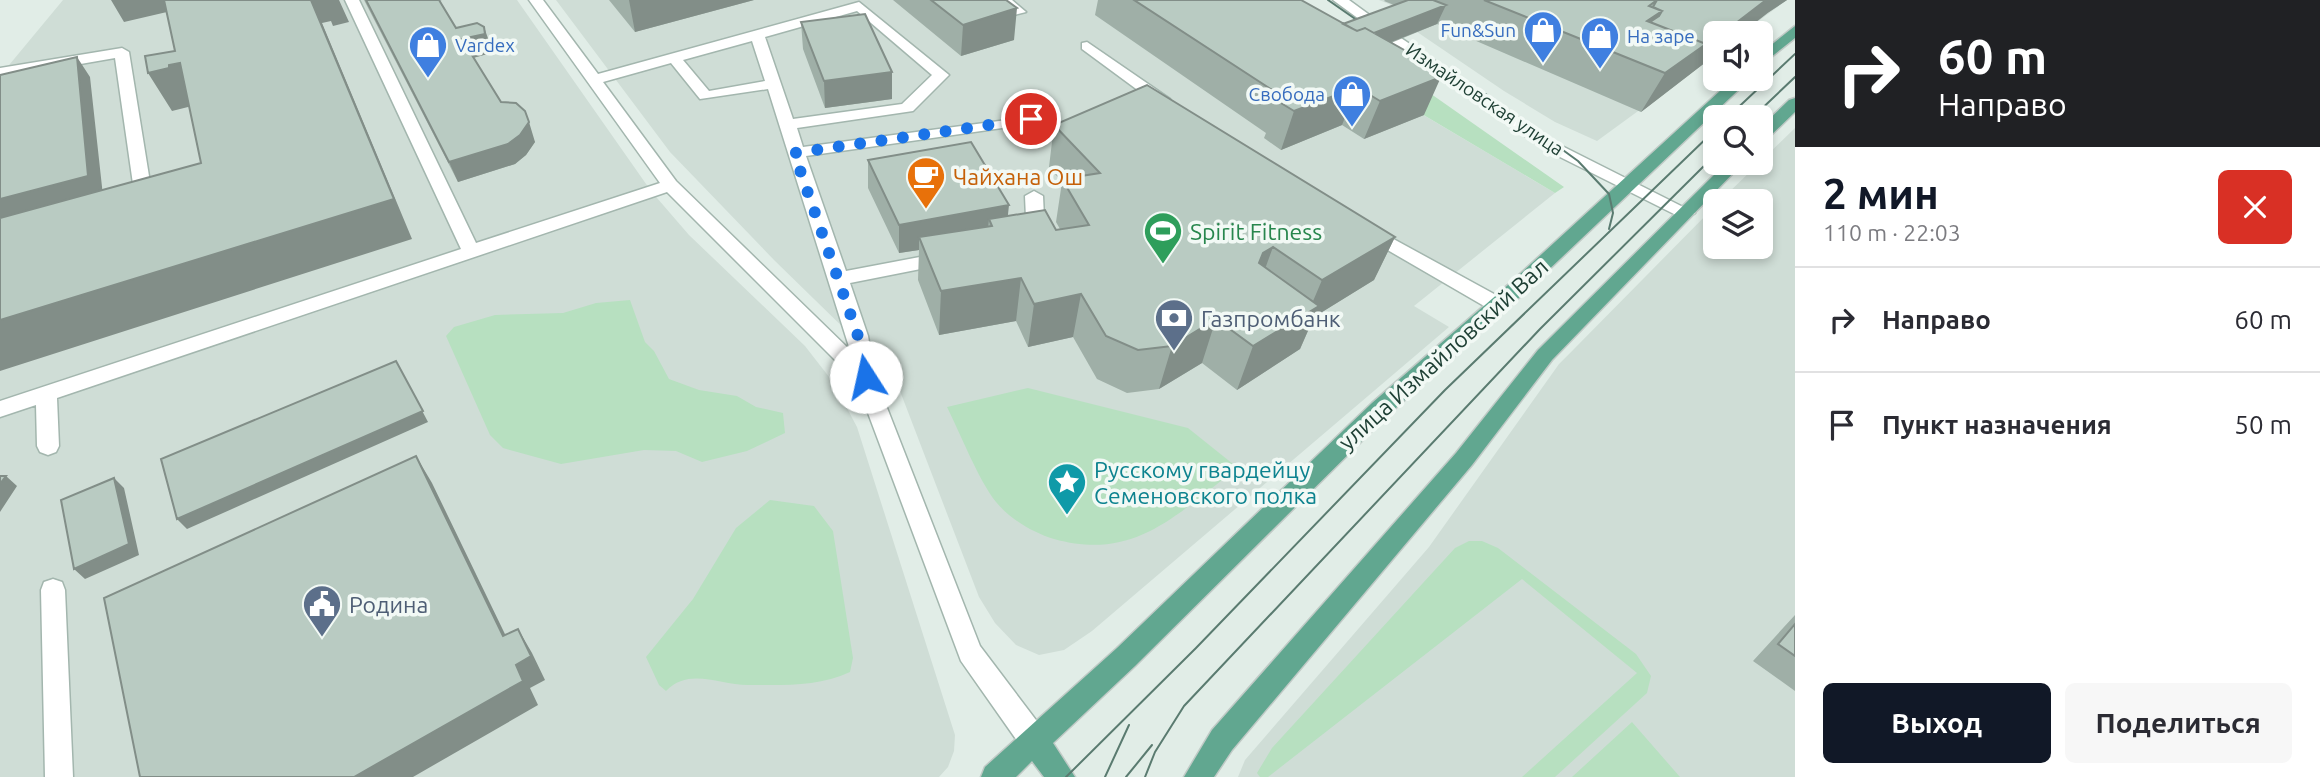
<!DOCTYPE html>
<html lang="ru">
<head>
<meta charset="utf-8">
<style>
	body { margin:0; font-family:Ubuntu,sans-serif; background:#f7f7f7; color:#2b2b33; height:100vh; display:flex; flex-direction:column; font-size:26px; white-space:nowrap }
	* { box-sizing:border-box; margin:0 }
	p { font-size:23px; color:#7c7c81 }
	.icon { flex:none; width:38px; height:38px; fill:none; stroke:currentColor; stroke-width:2; stroke-linecap:round; stroke-linejoin:round }
	.map { position:relative; flex:1; overflow:hidden }
	.details { display:flex; flex-direction:column; background:#fff; width:525px }
	.details>* { flex:none }
	.hud { background:#202124; color:#fff; overflow:hidden }
	.controls { position:absolute; left:1703px; top:21px; display:grid; gap:14px }
	.controls a { display:grid; place-items:center; width:70px; height:70px; border-radius:10px; background:#fff; box-shadow:0 4px 10px #0003; font-size:35px }
	.pin { position:absolute; display:grid; place-items:center; width:60px; height:60px; color:#fff; margin:-30px; border:4px solid #fff; border-radius:50%; box-shadow:0 2px 7px #0007 }
	.me { position:absolute; width:77px; margin:-38px; rotate:350deg; stroke-linejoin:round; filter:drop-shadow(0 0 5px #0008) }
	.turn { display:flex; align-items:center; gap:24px; height:147px; padding:0 28px; font-size:32px }
	.turn .icon { width:91px; height:91px; stroke-width:2.5 }
	.turn b { display:block; font-size:49px; line-height:60px }
	.round { display:grid; place-items:center; flex:none; width:74px; height:74px; border-radius:10px; background:#f7f7f7 }
	.head { display:flex; align-items:center; justify-content:space-between; height:119px; padding:0 28px }
	h1 { font-size:42px; font-weight:600; line-height:52px; color:#111827 }
	.primary-button { display:flex; gap:14px; margin-top:auto; padding:14px 28px }
	.primary-button a { flex:1; height:80px; border-radius:10px; background:#111827; color:#fff; font-size:28px; font-weight:600; line-height:80px; text-align:center }
	.primary-button a+a { background:#f7f7f7; color:#2b2b33 }
	ul { padding:0; list-style:none }
	li { display:flex; align-items:center; gap:21px; height:105px; padding:0 28px; border-top:2px solid #e1e1e2 }
	li div { flex:1 }
	li b { display:block; font-size:26px }
	li em { font-style:normal }
	main { display:flex; flex:1; min-height:0 }
	.map>svg:first-child { display:block }
	.built { fill:#cfddd6 }
	.green { fill:#b7e0c0 }
	.lines { fill:none; stroke-linecap:round; stroke-linejoin:round }
	.minor-casing { stroke:#a3b6ae; stroke-width:3 }
	.major-casing { stroke:#c0cac6; stroke-width:3 }
	.minor { fill:#fff; fill-rule:evenodd }
	.major { fill:#61a790; fill-rule:evenodd }
	.tram { stroke:#5a7b70; stroke-width:2 }
	.wall { fill:#9fafa7 }
	.shaded-wall { fill:#828e88 }
	.building { fill:#b9cbc2; stroke:#828e88; stroke-width:2 }
	.route { stroke:#1a73e8; stroke-width:12; stroke-dasharray:0 21.6 }
	.labels { text-anchor:middle; dominant-baseline:central; stroke-width:7; stroke-linejoin:round; paint-order:stroke }
	.far-shop-label { font-size:19px; fill:#366cbe; stroke:#f2f9f5; text-anchor:end }
	.far-street-label { font-size:19px; fill:#1f4035; stroke:#f2f9f5 }
	.food-label { font-size:23px; fill:#c56008; stroke:#f2f9f5; text-anchor:start }
	.leisure-label { font-size:23px; fill:#27864d; stroke:#f2f9f5; text-anchor:start }
	.service-label { font-size:23px; fill:#4e5e75; stroke:#f2f9f5; text-anchor:start }
	.street-label { font-size:23px; fill:#1f4035; stroke:#f2f9f5 }
	.culture-label { font-size:23px; fill:#0d838f; stroke:#f2f9f5; text-anchor:start }
</style>
</head>
<body>
<main>
<div class="map">
<svg width="1795" height="777" viewBox="0 0 1795 777">
	<rect width="100%" height="100%" fill="#e1ede7"/>
	<path class="built" d="M63 0H517L651 191 689 235 805 346 833 382 857 427 955 735 954 751 948 767 939 777H0V76Z
		M556 0H1229L1555 193 1414 306 1449 327 1092 631 1064 650 1039 655 1016 645 995 623 979 597 895 378 774 260 670 152Z
		M1379 0H1787L1742 33H1715V55L1597 141 1555 122 1504 91 1398 19 1411 13Z
		M1795 128V777H1238L1245 760 1429 547 1559 364 1574 349 1715 206V247H1760V201H1720Z"/>
	<path class="green" d="M1297 0 1564 187 1555 193 1400 101Z
		M630 300 645 342 654 351 669 379 699 390 737 396 756 407 783 413 785 433 747 451 702 462 676 451 644 450 561 464 503 448 490 435 446 336 454 327 495 315 563 313 596 303Z
		M1028 388 1188 428 1238 468C1177 513 1136 562 1054 539 1033 533 1010 519 996 502 978 479 961 435 947 407Z
		M770 500 814 506 833 531 853 658 850 672C818 687 784 685 748 685 719 685 689 667 666 691L659 685 646 657 693 599 736 528Z
		M1469 541H1482L1498 548 1636 654 1651 676 1647 693 1555 777H1522L1637 673 1522 579 1268 777H1260L1257 773 1272 748 1455 548Z
		M1632 722 1680 777H1572Z"/>
	<g class="lines">
		<g class="minor-casing">
			<path id="minor" d="M345 0H359L476 243 660 183 529 0H543L598 74 859 2 949 75 913 111 797 128 803 147 1037 116V122L1031 124 806 156 846 271 946 252 955 258 946 264 850 283 868 336 875 377 980 646 1045 732 1049 742 1045 752 1035 756 1025 752 961 661 856 381 667 192 57 398 59 446 56 452 48 455 40 452 37 446 36 405 0 417V401L461 249ZM857 11 932 75 902 104 793 119 765 37ZM752 41 765 81 709 91 683 60ZM671 63 700 99 768 89 850 350 676 181 603 82Z
				M997 0H1012L1026 12 1014 15Z
				M1333 0H1349L1386 27 1374 30Z
				M1398 36 1556 143 1695 213 1686 219 1680 217 1544 149 1393 43 1391 40Z
				M1087 42 1170 99V105H1158L1082 49V43Z
				M122 48 129 52 153 201 137 208 128 203 135 198 115 58 0 78V68Z
				M1034 191 1043 196 1045 240 1036 246 1027 240 1025 196Z
				M1366 224 1505 300 1508 305 1498 312 1491 310 1360 234 1357 230Z
				M53 579 62 582 65 590 73 777H45L41 590 44 582Z"/>
		</g>
		<g class="major-casing">
			<path id="major" d="M1795 26V38L1760 66V54Z
				M1733 79H1750L1522 295 1388 415 1135 666 1053 743 1075 777H1044L1032 761 1016 777H981L985 767 1117 648 1372 403 1508 285Z
				M1795 98V112L1766 140 1760 142V128L1789 100Z
				M1726 163H1743L1552 360 1472 465 1232 750 1214 777H1184L1212 730 1456 453 1538 350Z"/>
		</g>
		<use href="#minor" class="minor"/>
		<use href="#major" class="major"/>
		<path class="tram" d="M1328 0 1371 30
			M1415 62 1487 95 1578 161 1609 194 1613 213 1609 229
			M1728 117 1795 54
			M1753 117 1795 77
			M1066 777 1196 648 1445 390 1715 130
			M1105 777 1129 725
			M1126 777 1152 745
			M1145 777 1155 752 1184 706 1540 329 1715 155"/>
	</g>
	<path class="wall" d="M364 0H442L439 1 456 28 491 47V53L473 58 501 102 535 142 526 155 515 164 458 182Z
		M609 0H754L635 32Z
		M893 0H1006L1014 40 961 56Z
		M1098 0H1301L1343 24 1394 5 1384 1 1385 0H1787L1769 12 1715 33V55L1641 112 1437 24 1391 43 1422 60 1420 65 1424 115 1364 139 1342 125 1281 150 1264 138 1266 133 1095 15Z
		M801 22 892 72V99L825 108 803 49Z
		M1054 125 1395 237 1374 280 1314 317 1300 349 1237 390 1202 363 1159 389 1127 393 1097 379 1073 337 1028 347 1016 321 939 335 918 280 919 250 899 253 868 188V160L1008 216 1056 230 1060 229 1056 222 1062 182 1049 167Z
		M1795 615V691L1753 661Z"/>
	<path class="shaded-wall" d="M111 0H194L197 5 124 22Z
		M311 0H339L349 22 333 26 331 21 322 23 412 239 0 371V320L394 199Z
		M629 0H754L635 32Z
		M1766 0H1787L1769 12 1742 33H1723Z
		M1446 5 1437 24 1335 64 1342 45Z
		M1017 8 1014 40 961 56 963 25Z
		M1662 11 1651 30 1644 27 1625 58 1647 21Z
		M484 27 491 47V53L469 59 462 39Z
		M1715 40V55L1641 112 1665 73 1706 44Z
		M77 57 90 77 103 196 0 224V199Z
		M1422 60 1410 89 1441 77 1424 115 1364 139 1380 101 1416 62Z
		M180 63 192 106 172 111 148 73 169 65Z
		M892 72V99L825 108 824 81Z
		M1357 87 1342 125 1281 150 1294 111Z
		M529 122 535 142 526 155 515 164 458 182 449 162Z
		M1009 205 1006 233 992 226 989 219 987 236 919 237V250L899 253V225Z
		M1395 237 1374 280 1314 317 1300 349 1237 390 1253 346 1308 313 1322 280Z
		M1273 247 1257 291 1259 263 1263 253Z
		M1021 278 1016 321 939 335 941 291Z
		M1081 294 1073 337 1028 347 1034 304Z
		M1216 319 1202 363 1159 389 1172 346Z
		M396 361 428 422 187 529 177 519Z
		M416 456 432 483 518 661 503 636Z
		M6 476 17 486 0 512V484Z
		M114 478 124 488 139 555 85 579 74 569Z
		M518 629 532 653 545 680 530 688 538 705 413 777H354L516 665Z"/>
	<path class="building" d="M164 0H311L394 199 0 320V218L201 163 180 63 169 65V68L148 73 145 56 175 51Z
		M366 0H439L456 28 477 23 484 27 485 34 462 39 501 102 516 103 525 111 529 122 520 135 508 144 449 162Z
		M931 0H1006L1017 8 963 25Z
		M1134 0H1301L1357 31 1365 28 1422 60 1416 62 1441 77 1380 101 1357 87 1294 111 1276 100 1283 97Z
		M1408 0H1433L1446 5 1374 33 1365 28 1357 31 1343 24Z
		M1484 0H1657L1649 6 1662 11 1647 21 1706 44 1665 73Z
		M1656 0H1766L1723 33H1715V40L1703 49 1706 44 1650 22 1659 16 1662 11 1653 7 1657 0Z
		M865 14 892 72 824 81 801 22Z
		M77 57 88 176 0 199V75Z
		M1147 85 1395 237 1322 280 1273 247 1263 253 1259 263 1319 306 1253 346 1216 319 1172 346 1138 350 1106 336 1081 294 1034 304 1021 278 941 291 919 237 992 226 989 219 1045 210 1056 230 1089 225 1062 179 1100 173 1054 125Z
		M971 142 1009 205 899 225 868 160Z
		M396 361 423 411 177 519 161 459Z
		M416 456 503 636 518 629 531 656 516 665 523 681 354 777H140L104 598Z
		M0 476H6L0 484Z
		M114 478 129 544 74 569 61 500Z
		M1795 624V656L1778 644Z"/>
	<g class="lines">
		<path class="route" d="M866 377 858 336 794 153 1031 119"/>
	</g>
	<defs>
		<g id="shop-pin" transform="scale(2.0125)"><path d="M0 17L-7.5 6A9.5 9.5 0 1 1 7.5 6Z" fill="#3f7fe0" stroke="#f2f9f5"/><path d="M-5-2.5h2.3a2.7 3.5 0 0 1 5.4 0H5L5.5 6h-11ZM-1.5-2.5h3a1.5 2.3 0 0 0-3 0Z" fill="#fff"/></g>
		<g id="cafe-pin" transform="scale(2.0125)"><path d="M0 17L-7.5 6A9.5 9.5 0 1 1 7.5 6Z" fill="#e8710a" stroke="#f2f9f5"/><path d="M-5.5-4.5H6V0H3Q3 3.5 0 3.5H-2.5Q-5.5 3.5-5.5 0ZM3-3.2v2h1.7v-2ZM-6 4.5H4V6H-6Z" fill="#fff"/></g>
		<g id="stadium-pin" transform="scale(2.0125)"><path d="M0 17L-7.5 6A9.5 9.5 0 1 1 7.5 6Z" fill="#2e9e5b" stroke="#f2f9f5"/><path d="M0-5a6.5 5 0 1 0 0 10a6.5 5 0 1 0 0-10ZM-3.5-1.8h7v3.6h-7Z" fill="#fff"/></g>
		<g id="bank-pin" transform="scale(2.0125)"><path d="M0 17L-7.5 6A9.5 9.5 0 1 1 7.5 6Z" fill="#5c6f8a" stroke="#f2f9f5"/><path d="M-6-4H6V4H-6ZM0-2.3a2.3 2.3 0 1 0 0 4.6a2.3 2.3 0 1 0 0-4.6Z" fill="#fff"/></g>
		<g id="sight-pin" transform="scale(2.0125)"><path d="M0 17L-7.5 6A9.5 9.5 0 1 1 7.5 6Z" fill="#0f9aa8" stroke="#f2f9f5"/><path d="M0-6L1.8-2.2L6-1.7L2.9 1.2L3.7 5.4L0 3.3L-3.7 5.4L-2.9 1.2L-6-1.7L-1.8-2.2Z" fill="#fff"/></g>
		<g id="civic-pin" transform="scale(2.0125)"><path d="M0 17L-7.5 6A9.5 9.5 0 1 1 7.5 6Z" fill="#5c6f8a" stroke="#f2f9f5"/><path d="M-.6-6.5H3V-4.5H.6V-3L4-1V1h2V6H-6V1h2V-1L-.6-3ZM-1.2 2.5V6h2.4V2.5Z" fill="#fff"/></g>
	</defs>
	<g fill-rule="evenodd">
		<use href="#shop-pin" x="1543" y="30"/>
		<use href="#shop-pin" x="1600" y="36"/>
		<use href="#shop-pin" x="428" y="45"/>
		<use href="#shop-pin" x="1352" y="94"/>
		<use href="#cafe-pin" x="926" y="176"/>
		<use href="#stadium-pin" x="1163" y="231"/>
		<use href="#bank-pin" x="1174" y="318"/>
		<use href="#sight-pin" x="1067" y="482"/>
		<use href="#civic-pin" x="322" y="604"/>
	</g>
	<g class="labels">
		<g class="far-shop-label">
			<text x="1516" y="30">Fun&amp;Sun</text>
			<text x="1627" y="36" text-anchor="start">На заре</text>
			<text x="455" y="45" text-anchor="start">Vardex</text>
			<text x="1325" y="94">Свобода</text>
		</g>
		<g class="far-street-label">
			<text transform="translate(1485 99) rotate(34)">Измайловская улица</text>
		</g>
		<g class="food-label">
			<text x="953" y="176">Чайхана Ош</text>
		</g>
		<g class="leisure-label">
			<text x="1190" y="231">Spirit Fitness</text>
		</g>
		<g class="service-label">
			<text x="1201" y="318">Газпромбанк</text>
			<text x="349" y="604">Родина</text>
		</g>
		<g class="street-label">
			<text transform="translate(1443 354) rotate(-42)">улица Измайловский Вал</text>
		</g>
		<g class="culture-label">
			<text x="1094" y="469">Русскому гвардейцу<tspan x="1094" dy="26">Семеновского полка</tspan></text>
		</g>
	</g>
</svg>
<div class="controls">
<a><svg class="icon" aria-label="sound" viewBox="0 0 24 24"><path d="M4 9h4l5-4v14l-5-4H4zM17 9q2 3 0 6"/></svg></a>
<a><svg class="icon" aria-label="search" viewBox="0 0 24 24"><circle cx="10" cy="10" r="6"/><path d="M15 15l6 6"/></svg></a>
<a><svg class="icon" aria-label="layers" viewBox="0 0 24 24"><path d="M12 4l9 5-9 5-9-5zM3 14l9 5 9-5"/></svg></a>
</div>
<div class="pin" style="left:1031px;top:119px;background:#d93025"><svg class="icon" aria-label="arrive" viewBox="0 0 24 24"><path d="M6 21V4h12l-3 4 3 4H6"/></svg></div>
<svg class="me" style="left:866px;top:377px" viewBox="-20 -20 40 40"><circle r="19" fill="#fff"/><path d="M0-13L10 11 0 6-10 11z" fill="#1a73e8"/></svg>
</div>
<section class="details">
<div class="hud">
<div class="turn"><svg class="icon" aria-label="right" viewBox="0 0 24 24"><path d="M7 20v-9h11M14 6l5 5-5 5"/></svg><div><b>60 m</b>Направо</div></div>
</div>
<div class="head"><div><h1>2 мин</h1><p>110 m · 22:03</p></div><a class="round" style="background:#d93025;color:#fff"><svg class="icon" aria-label="close" viewBox="0 0 24 24"><path d="M6 6l12 12M18 6L6 18"/></svg></a></div>
<ul>
<li><svg class="icon" aria-label="right" viewBox="0 0 24 24"><path d="M7 20v-9h11M14 6l5 5-5 5"/></svg><div><b>Направо</b></div><em>60 m</em></li>
<li><svg class="icon" aria-label="arrive" viewBox="0 0 24 24"><path d="M6 21V4h12l-3 4 3 4H6"/></svg><div><b>Пункт назначения</b></div><em>50 m</em></li>
</ul>
<div class="primary-button"><a>Выход</a><a>Поделиться</a></div>
</section>
</main>
</body>
</html>
